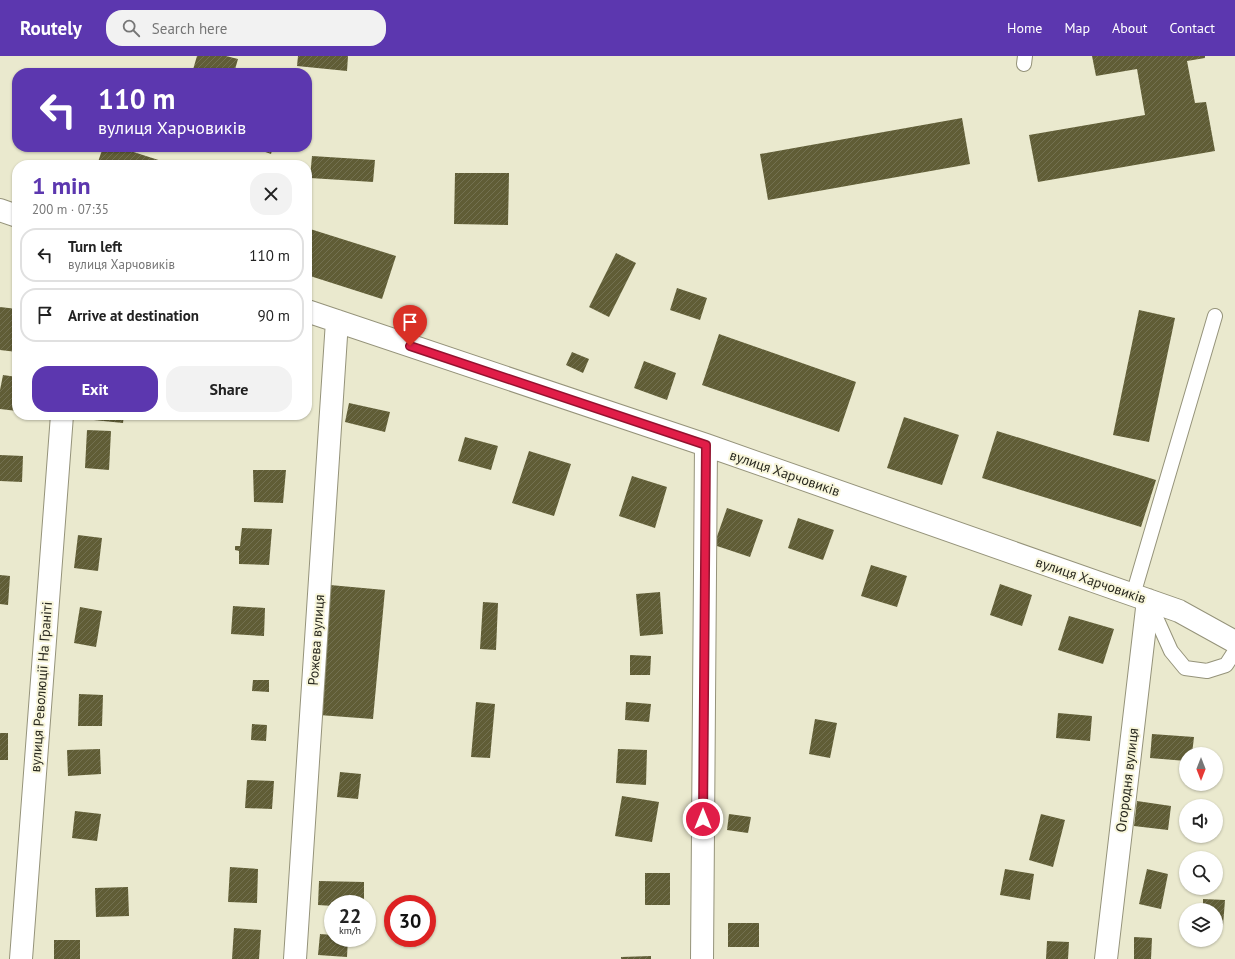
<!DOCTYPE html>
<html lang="en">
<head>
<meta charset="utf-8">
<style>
	body { margin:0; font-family:"PT Sans",sans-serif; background:#f2f2f2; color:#222; height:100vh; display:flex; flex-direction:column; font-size:15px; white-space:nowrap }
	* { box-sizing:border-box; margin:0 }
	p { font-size:13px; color:#767676 }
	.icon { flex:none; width:22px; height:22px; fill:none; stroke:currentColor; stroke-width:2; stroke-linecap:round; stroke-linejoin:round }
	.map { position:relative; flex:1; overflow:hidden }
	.drawer { position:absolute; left:12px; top:104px; width:300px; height:260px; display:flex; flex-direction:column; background:#fff; border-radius:16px; box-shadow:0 1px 3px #0004 }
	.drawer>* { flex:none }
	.banner { position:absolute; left:12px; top:12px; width:300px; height:84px; border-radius:16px; box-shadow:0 1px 3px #0004; background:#5c37af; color:#fff; overflow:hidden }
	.needle { width:26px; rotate:180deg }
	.fabs { position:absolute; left:1179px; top:691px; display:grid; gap:8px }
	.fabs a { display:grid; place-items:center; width:44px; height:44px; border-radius:50%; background:#fff; box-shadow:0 1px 3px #0004; font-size:20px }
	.speed { position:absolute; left:324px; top:839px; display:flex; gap:8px; font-size:20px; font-weight:700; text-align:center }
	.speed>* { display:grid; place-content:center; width:52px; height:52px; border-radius:50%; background:#fff; box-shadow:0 1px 3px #0004; line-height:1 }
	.speed small { font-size:10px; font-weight:400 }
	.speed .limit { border:6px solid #d22; background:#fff; color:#111 }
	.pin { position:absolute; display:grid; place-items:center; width:34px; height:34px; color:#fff; margin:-41px -17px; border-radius:50% 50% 50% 0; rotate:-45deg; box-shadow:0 0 4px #0007 }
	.pin .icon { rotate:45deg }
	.me { position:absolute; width:44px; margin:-22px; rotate:0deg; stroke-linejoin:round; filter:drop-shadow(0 0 3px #0008) }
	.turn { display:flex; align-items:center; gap:14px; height:84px; padding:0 20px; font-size:18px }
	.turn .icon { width:52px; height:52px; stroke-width:2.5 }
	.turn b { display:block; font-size:28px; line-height:34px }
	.round { display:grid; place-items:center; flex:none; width:42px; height:42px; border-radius:16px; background:#f2f2f2 }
	.headline { display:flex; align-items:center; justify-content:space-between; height:68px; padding:0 20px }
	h1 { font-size:24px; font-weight:700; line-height:30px; color:#5c37af }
	.button { display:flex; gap:8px; margin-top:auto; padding:8px 20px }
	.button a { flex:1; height:46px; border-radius:16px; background:#5c37af; color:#fff; font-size:16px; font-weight:700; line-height:46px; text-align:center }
	.button a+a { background:#f2f2f2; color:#222 }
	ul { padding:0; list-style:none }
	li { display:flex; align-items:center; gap:12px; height:54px; margin:0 8px 6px; padding:0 12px; border:2px solid #e0e0e0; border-radius:16px }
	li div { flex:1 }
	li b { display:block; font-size:15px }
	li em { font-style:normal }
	header { display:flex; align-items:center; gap:24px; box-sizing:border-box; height:56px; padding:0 20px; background:#5c37af; color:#fff }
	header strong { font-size:19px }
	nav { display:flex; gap:22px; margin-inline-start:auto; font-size:14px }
	.search { width:280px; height:36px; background:#f2f2f2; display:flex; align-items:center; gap:10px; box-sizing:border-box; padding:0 14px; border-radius:16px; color:#767676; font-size:15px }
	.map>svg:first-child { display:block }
	.building { fill:url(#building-hatch) }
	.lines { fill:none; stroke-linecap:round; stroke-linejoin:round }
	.service-casing { stroke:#95937a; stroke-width:16 }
	.minor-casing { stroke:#95937a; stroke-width:24 }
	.service { stroke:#fff; stroke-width:14 }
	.minor { stroke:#fff; stroke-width:22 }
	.route-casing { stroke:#92132f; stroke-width:10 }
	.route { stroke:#e11d48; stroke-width:7 }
	.labels { text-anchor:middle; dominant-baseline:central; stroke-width:4; stroke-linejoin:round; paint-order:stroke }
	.street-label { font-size:14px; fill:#29291f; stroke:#f8f6db }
</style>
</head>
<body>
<header>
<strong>Routely</strong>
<div class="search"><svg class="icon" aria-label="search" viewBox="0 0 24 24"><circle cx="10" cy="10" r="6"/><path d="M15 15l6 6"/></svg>Search here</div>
<nav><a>Home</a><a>Map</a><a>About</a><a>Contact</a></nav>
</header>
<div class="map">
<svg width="1235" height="903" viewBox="0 0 1235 903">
	<defs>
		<pattern id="building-hatch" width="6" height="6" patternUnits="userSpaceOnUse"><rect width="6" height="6" fill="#605d36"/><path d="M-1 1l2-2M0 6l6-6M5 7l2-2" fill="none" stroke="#737151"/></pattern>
	</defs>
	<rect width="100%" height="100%" fill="#eae9ce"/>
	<path class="building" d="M197 0H226L238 3 234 17H192Z
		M298 0H348L347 15 297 10Z
		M1092 0H1205V2L1187 5 1195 47 1206 46 1215 95 1038 126 1029 79 1145 59 1137 13 1096 20Z
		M962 62 970 108 768 144 760 98Z
		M103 91H118L174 109H97Z
		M251 91H273L271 98Z
		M312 100 375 104 373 126 310 122Z
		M455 117H509L508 169 454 168Z
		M307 172 396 200 382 243 307 219Z
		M616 197 636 207 609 261 589 251Z
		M677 232 707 242 700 264 670 254Z
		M0 251 17 253V296L0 294Z
		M1139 254 1175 262 1149 386 1113 379Z
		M719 278 856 326 839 376 702 329Z
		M572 296 589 303 583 317 566 309Z
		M644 305 676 317 667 344 634 332Z
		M3 319 17 321V355L0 353V334Z
		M349 347 390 356 385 376 345 366Z
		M84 359H124L123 367 84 363Z
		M904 361 959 379 942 429 887 412Z
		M87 374 111 375 109 414 85 412Z
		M997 375 1156 424 1141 471 982 422Z
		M465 381 498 390 491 414 458 405Z
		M529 395 571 408 554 460 512 447Z
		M0 399 23 400 22 426 0 425Z
		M253 414H286L283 447 254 446Z
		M632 420 667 431 655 472 619 460Z
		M727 452 763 464 750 501 714 489Z
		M798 462 834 474 823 504 788 492Z
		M242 472 272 473 269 509 239 508V495L235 494V490H240Z
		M78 479 102 482 98 515 74 512Z
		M871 509 907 520 897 551 861 540Z
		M0 519 10 520 8 549 0 548Z
		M1000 528 1032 539 1022 570 990 559Z
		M330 529 385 534 373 663 319 659Z
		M660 536 663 578 640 580 636 538Z
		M483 546 498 547 496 594 480 593Z
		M233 550 265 552 264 580 231 578Z
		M80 551 102 555 96 591 74 587Z
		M1069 560 1114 573 1103 608 1058 594Z
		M630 599 651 600 650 619H630Z
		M253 624H269V636L252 635Z
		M79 638 103 639 102 670H78Z
		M476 646 495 648 490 702 471 701Z
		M626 646 651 648 649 666 625 664Z
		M1058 657 1092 660 1090 685 1056 682Z
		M815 663 837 667 830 702 809 698Z
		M252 668 267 669 266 685 251 684Z
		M0 677H8V704H0Z
		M1152 678 1194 681 1192 698H1186V705L1150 702Z
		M100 693 101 718 68 720 67 694Z
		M618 693 647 694 646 729 616 727Z
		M340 716 361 718 358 743 337 741Z
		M247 724 274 725 272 753 245 752Z
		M622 740 659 746 652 786 615 780Z
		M1137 745 1171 750 1168 774 1134 770Z
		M75 755 101 758 97 785 72 782Z
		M729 758 751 761 748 777 727 774Z
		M1041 758 1065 764 1053 811 1029 804Z
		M230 811 258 813 257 847 228 846Z
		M1005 813 1034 818 1030 844 1000 839Z
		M1147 813 1168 818 1161 853 1139 848Z
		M645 817H670V849H645Z
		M319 825 364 826V848H333V850L318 849Z
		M128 831 129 860 96 861 95 832Z
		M1203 843 1225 844 1223 870 1216 869V854H1203Z
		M728 867H759V891H728Z
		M234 872 261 874 259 903H232Z
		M320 878 333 879V882H348L347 901 318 899Z
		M1134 881 1152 882 1151 903H1134Z
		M54 884H80V903H54Z
		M1047 885 1069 886 1068 903H1046Z
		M651 900V903H621V901Z"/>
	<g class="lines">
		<g class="service-casing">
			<path id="service" d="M1024 8 1025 0
				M1133 539 1215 260
				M1149 546 1171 595 1185 612 1207 615 1226 609 1235 595"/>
		</g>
		<g class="minor-casing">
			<path id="minor" d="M0 154 17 160
				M307 255 706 389 1179 555 1235 586
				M21 903 62 359
				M295 903 337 265
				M702 903 706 389
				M1106 903 1148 544"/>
		</g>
		<use href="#service" class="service"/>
		<use href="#minor" class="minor"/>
	</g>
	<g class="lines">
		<g class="route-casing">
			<path id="route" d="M410 290 706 389 703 763"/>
		</g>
		<use href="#route" class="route"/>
	</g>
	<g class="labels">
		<g class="street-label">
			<text transform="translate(785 417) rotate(19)">вулиця Харчовиків</text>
			<text transform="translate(1091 524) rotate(19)">вулиця Харчовиків</text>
			<text transform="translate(316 584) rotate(-86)">Рожева вулиця</text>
			<text transform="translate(41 631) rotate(-86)">вулиця Революції На Граніті</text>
			<text transform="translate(1127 724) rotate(-83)">Огородня вулиця</text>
		</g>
	</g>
</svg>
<div class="fabs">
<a><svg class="needle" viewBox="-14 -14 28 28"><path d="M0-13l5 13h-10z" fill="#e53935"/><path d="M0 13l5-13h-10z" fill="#767676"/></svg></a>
<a><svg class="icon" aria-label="sound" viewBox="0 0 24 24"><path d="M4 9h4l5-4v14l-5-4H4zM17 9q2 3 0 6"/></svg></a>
<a><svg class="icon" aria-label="search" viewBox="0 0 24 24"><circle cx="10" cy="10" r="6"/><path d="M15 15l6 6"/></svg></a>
<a><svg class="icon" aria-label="layers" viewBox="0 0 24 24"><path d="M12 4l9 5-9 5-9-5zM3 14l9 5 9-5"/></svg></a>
</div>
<div class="speed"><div>22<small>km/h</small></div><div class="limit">30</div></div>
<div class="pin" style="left:410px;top:290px;background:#d93025"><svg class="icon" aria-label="arrive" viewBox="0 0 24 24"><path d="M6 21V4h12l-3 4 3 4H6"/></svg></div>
<svg class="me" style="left:703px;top:763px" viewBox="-20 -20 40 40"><circle r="17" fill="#e11d48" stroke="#fff" stroke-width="3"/><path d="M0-11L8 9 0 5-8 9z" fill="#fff"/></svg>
<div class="banner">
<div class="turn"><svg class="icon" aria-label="left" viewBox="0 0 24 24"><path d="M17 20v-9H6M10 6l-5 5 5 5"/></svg><div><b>110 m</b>вулиця Харчовиків</div></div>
</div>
<section class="drawer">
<div class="headline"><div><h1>1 min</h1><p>200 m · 07:35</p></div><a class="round"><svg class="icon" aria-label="close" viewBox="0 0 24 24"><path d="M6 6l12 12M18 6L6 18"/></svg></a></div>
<ul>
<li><svg class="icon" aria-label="left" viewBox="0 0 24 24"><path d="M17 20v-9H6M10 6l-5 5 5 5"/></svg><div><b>Turn left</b><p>вулиця Харчовиків</p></div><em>110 m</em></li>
<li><svg class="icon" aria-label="arrive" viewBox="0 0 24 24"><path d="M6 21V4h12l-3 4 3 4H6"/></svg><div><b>Arrive at destination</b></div><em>90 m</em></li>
</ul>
<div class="button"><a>Exit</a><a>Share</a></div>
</section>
</div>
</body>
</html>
